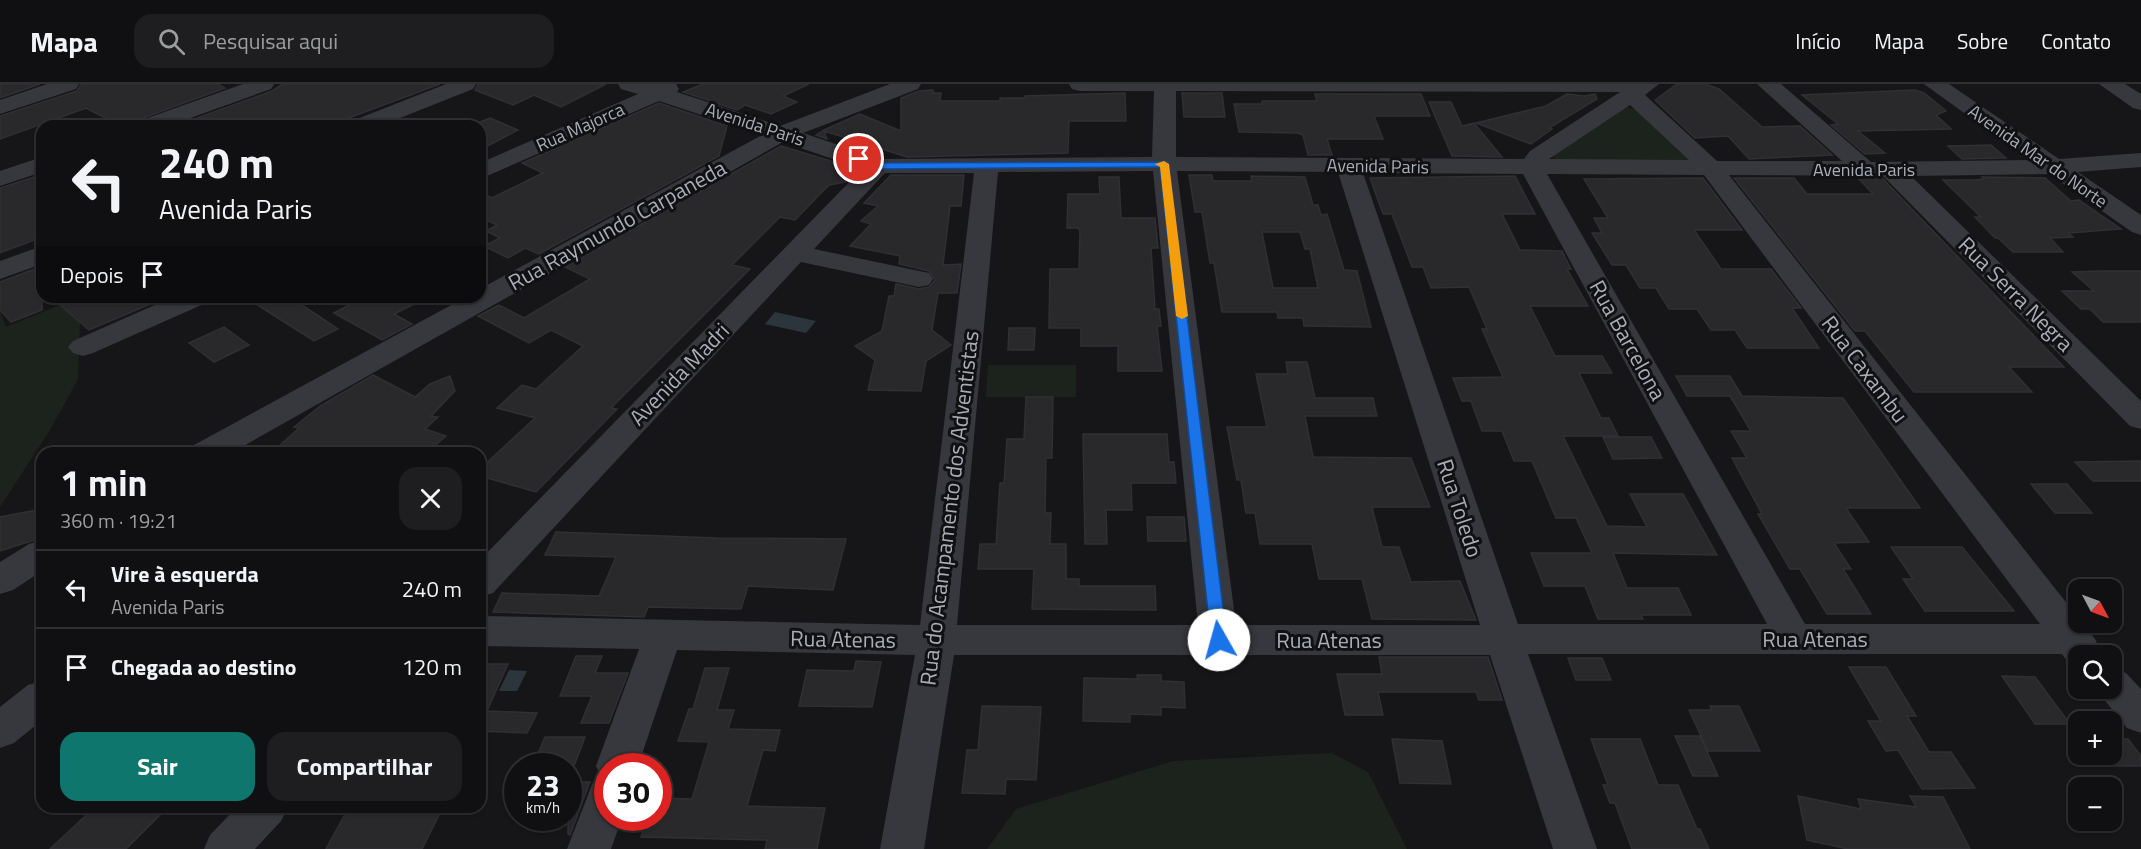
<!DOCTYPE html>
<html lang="pt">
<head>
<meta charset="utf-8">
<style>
	body { margin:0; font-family:"Titillium Web",sans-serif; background:#1e1e20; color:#f1f3f6; height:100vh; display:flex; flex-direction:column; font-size:22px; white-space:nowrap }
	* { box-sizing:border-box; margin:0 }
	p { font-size:20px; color:#9c9d9f }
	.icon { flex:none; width:33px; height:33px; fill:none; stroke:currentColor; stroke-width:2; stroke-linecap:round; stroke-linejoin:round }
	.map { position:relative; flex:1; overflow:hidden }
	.details { position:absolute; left:36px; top:363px; width:450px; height:366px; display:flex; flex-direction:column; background:#101012; border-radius:18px; box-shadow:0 2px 4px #0004,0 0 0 2px #303032 }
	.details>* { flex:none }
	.hud { position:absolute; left:36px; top:36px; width:450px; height:183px; border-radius:18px; box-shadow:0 2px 4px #0004,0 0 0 2px #303032; background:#101012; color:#f1f3f6; overflow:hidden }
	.needle { width:39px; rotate:131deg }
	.buttons { position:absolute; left:2068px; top:495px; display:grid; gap:12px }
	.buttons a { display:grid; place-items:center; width:54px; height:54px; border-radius:12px; background:#101012; box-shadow:0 2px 4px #0004,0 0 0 2px #303032; font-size:30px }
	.speed { position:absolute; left:504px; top:669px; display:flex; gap:12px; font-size:30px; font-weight:700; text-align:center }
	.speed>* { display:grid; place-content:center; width:78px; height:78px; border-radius:50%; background:#101012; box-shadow:0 2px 4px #0004,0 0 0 2px #303032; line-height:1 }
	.speed small { font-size:15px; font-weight:400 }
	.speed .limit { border:9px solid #d22; background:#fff; color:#111 }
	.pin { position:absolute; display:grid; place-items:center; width:51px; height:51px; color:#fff; margin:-26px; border:3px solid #fff; border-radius:50%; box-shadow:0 2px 6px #0007 }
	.me { position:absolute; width:66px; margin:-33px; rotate:353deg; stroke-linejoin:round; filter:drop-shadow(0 0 4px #0008) }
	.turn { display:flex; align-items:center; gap:21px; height:126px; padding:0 24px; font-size:27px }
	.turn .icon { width:78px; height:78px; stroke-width:2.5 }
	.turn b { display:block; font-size:42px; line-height:51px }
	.then { display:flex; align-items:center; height:57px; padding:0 24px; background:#0003; gap:12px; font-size:22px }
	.round { display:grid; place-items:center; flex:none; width:63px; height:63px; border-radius:18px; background:#1e1e20 }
	.summary { display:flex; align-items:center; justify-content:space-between; height:102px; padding:0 24px }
	h1 { font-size:36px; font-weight:700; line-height:45px }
	.cta { display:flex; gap:12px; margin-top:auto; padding:12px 24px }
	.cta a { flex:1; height:69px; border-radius:18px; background:#0f766e; color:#fff; font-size:24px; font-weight:700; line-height:69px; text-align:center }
	.cta a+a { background:#1e1e20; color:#f1f3f6 }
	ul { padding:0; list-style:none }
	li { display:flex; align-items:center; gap:18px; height:78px; padding:0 24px; border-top:2px solid #303032 }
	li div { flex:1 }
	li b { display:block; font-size:22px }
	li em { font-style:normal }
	header { display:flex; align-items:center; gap:36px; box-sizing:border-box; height:84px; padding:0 30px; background:#101012; border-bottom:2px solid #303032 }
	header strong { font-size:28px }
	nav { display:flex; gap:33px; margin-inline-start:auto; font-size:21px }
	.search { width:420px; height:54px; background:#1e1e20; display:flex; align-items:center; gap:15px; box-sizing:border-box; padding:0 21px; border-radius:18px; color:#9c9d9f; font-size:22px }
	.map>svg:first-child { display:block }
	.green { fill:#1c231d }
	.water { fill:#2c353c }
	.building { fill:#29292c; stroke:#303034; stroke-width:1.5; fill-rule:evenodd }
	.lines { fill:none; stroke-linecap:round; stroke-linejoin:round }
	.minor { fill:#37383d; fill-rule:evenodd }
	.route { fill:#1a73e8; stroke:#114b97; stroke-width:1.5 }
	.slow { fill:#f59e0b }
	.labels { text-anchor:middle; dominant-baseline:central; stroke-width:6; stroke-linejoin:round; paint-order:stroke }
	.far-street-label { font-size:18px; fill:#a8adb8; stroke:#111113 }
	.street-label { font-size:22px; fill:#a8adb8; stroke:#111113 }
</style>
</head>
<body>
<header>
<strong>Mapa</strong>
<div class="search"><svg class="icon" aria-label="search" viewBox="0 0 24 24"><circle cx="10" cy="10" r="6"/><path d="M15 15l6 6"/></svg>Pesquisar aqui</div>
<nav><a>Início</a><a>Mapa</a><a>Sobre</a><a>Contato</a></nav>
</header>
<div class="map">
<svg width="2141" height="765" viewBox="0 0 2141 765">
	<rect width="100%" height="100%" fill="#161618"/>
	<path class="green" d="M1626 23 1636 26 1690 76 1561 77 1552 73 1550 69Z
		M77 214 80 233 78 295 50 346 0 423V227L6 243Z
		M988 281H1076V313H986Z
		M1332 669 1368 688 1407 765H987L1016 725 1173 677Z"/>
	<path class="water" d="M775 228 816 237 806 249 765 240Z
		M509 586 527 587 517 607H499Z"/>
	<path class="building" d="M0 0H40L0 14Z
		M81 0H218L225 4 121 42 86 24 0 55V32L77 7Z
		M283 0H440L327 42H175L272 7Z
		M478 0H606L561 23 534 11 513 21 475 6Z
		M703 0H809L783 12 797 18 771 30 745 21 737 26 683 8Z
		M1677 0H1705L1719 5 1762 43 1800 42 1832 71 1749 75 1728 52 1695 54 1655 16Z
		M933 6 934 9H941L940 17H1000V14H1025V12L1125 9 1126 37H1069L1068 69 907 73 824 47 827 55 816 51 824 46 860 30 901 47V14L919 7Z
		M1915 6 1924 9 1946 27 1936 31 1951 45 1858 47 1885 69 1865 70 1831 41 1838 40 1802 11Z
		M1182 9H1222L1225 33H1184Z
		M1315 10H1421L1430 32H1374L1383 55H1327L1332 71H1308L1303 51 1297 49 1239 48 1234 20H1262V17H1317Z
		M1567 10 1584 12 1595 10 1597 15 1549 44 1552 45 1531 60 1476 39 1546 22Z
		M1429 18H1451L1462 42 1474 39 1502 73 1452 72Z
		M659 19 727 42 719 72 539 170 525 164 508 174 484 162 500 154 486 147 497 141 480 133V108L492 114 543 89 522 79Z
		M490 34 518 46 480 66V38Z
		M1991 61 2006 74 1962 75 1948 62Z
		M781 62 838 79 846 98 829 101 795 136 780 133 732 181 750 185 611 324 617 325 536 408 480 392V385L535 334 497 324 522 301 536 305 583 262 551 246 529 259 478 232 499 221 524 234 590 195 565 183Z
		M891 91H964L961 122H950L943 181 961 180 957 209H938L932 246 951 261 926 277 921 307 868 306 875 276 855 262 882 247 889 212H894L896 200 919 205 929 203 935 196 929 187 899 180 900 172 850 162 871 140 861 137 878 122 864 119Z
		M1189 91H1212L1213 97H1252L1251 92 1305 93 1313 121H1318L1321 131 1327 130 1344 186 1357 187 1371 243 1304 242 1303 234H1278L1277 228H1222L1214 179H1210L1202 128H1195ZM1262 148H1300L1305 165H1310L1318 204H1273Z
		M1515 92 1535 130H1502L1520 166 1562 167 1571 185H1567L1588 222H1530L1555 272H1602L1612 289H1579L1601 334H1609L1618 352H1563L1607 442 1647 443 1630 410H1683L1717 471 1613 469 1627 504H1678L1691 531H1641L1643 535H1598L1585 502H1544L1531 469H1592L1576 434H1556L1532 377H1514L1502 347H1482L1471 317H1462L1453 294 1503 293 1482 245H1487L1469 203 1431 204 1423 183H1412L1392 130H1383L1370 94Z
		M34 93 42 99V153L0 169V104Z
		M1099 93H1119L1121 134H1155L1158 164H1151L1155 225H1159L1161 242H1157L1162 287H1118V262H1081V244H1049L1050 185H1079L1080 147 1078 144H1067L1068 110H1100Z
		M1982 93 2045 94 2071 117 2079 116 2121 145 2068 149 2073 153 2050 154 2063 168H2013L1998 154H1995L1975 133H1981L1943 96H1975L1984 95Z
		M1703 94 1742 146H1694L1721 185H1771L1801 224H1792L1819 264H1747L1735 246H1711L1697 225H1669L1656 204H1640L1626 181H1612L1592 149H1602L1594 134H1608L1584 95Z
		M1734 94H1794L1807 110H1873L1858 94H1882L2064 283H2009L2032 308H1914L1865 247H1855Z
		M34 185 42 193V226L11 238 0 226V198Z
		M2100 187H2141V238H2103L2090 225H2081L2062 207H2094L2072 188Z
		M51 213H167L89 246Z
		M245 213H290L338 245 314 257Z
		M364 213H428L394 230 412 240 382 256 334 229Z
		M224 243 249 261 214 278 189 259Z
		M1009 244H1035L1034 266H1008Z
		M1286 278H1307L1315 314H1373L1377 332H1305L1313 373 1411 374 1430 423H1372L1382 463H1399L1411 498 1460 497 1476 536 1372 535 1362 495H1319L1312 460H1260L1255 429H1246L1241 396H1237L1227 343H1267L1256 290H1288Z
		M373 291 415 313 430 300 450 292 455 307 431 332 438 333 425 345 446 352 426 369H305L278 363 299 344 294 343 320 322Z
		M1676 292H1730L1742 312 1843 314 1920 424H1846L1869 458 1834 459 1851 485H1843L1871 530H1827L1800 485H1790L1758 430H1762L1732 374H1747L1731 347H1751L1730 312H1687Z
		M1026 313H1053L1052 374H1046L1045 429H1051L1050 460H1066V495H1079V502H1155L1156 526 1032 525 1034 485H978L980 460H996L1000 399H1004L1007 355H1024Z
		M1083 350H1167L1169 378H1174L1176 399H1131L1132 426H1106L1107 460H1085Z
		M1603 353H1651L1662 374 1613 375Z
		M2141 377V397H2093L2075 378Z
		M2031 400H2067L2092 429H2055Z
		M42 425V445L38 455 0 467V433Z
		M1147 433H1184L1186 457H1148Z
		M556 448 716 454 846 455 833 506 748 502 741 525 648 523 644 533 493 528 502 509 599 512 616 473 545 471Z
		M1891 463H1962L2014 527H1925L1903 495H1913Z
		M576 572H602L595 589H628L609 639H581L592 612H560Z
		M1379 573H1488L1502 616H1479L1476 608H1378L1383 631H1345L1337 590H1382Z
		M1568 574H1602L1611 596H1576Z
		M856 577 881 578 872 623 799 622 807 586 854 587Z
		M480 580H508L487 627 537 629 527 649 480 647Z
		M1849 583H1886L1916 632H1907L1929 668H1951L1975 704 1922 705 1898 666 1886 667 1868 637H1881Z
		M705 584H729L717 626H734L728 645 780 646 775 667 763 666 747 722 825 724 817 765H765L767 756 641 753 648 734H658V714L692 715 709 658 678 657 689 625H693Z
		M1137 591H1161V597L1184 598 1185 624 1161 623V631L1130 630V638L1083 637 1084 594 1138 595Z
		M2002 592 2035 593 2070 640H2035Z
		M982 622 1041 623 1036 696 1006 695 1005 710 962 709 967 666H978Z
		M1710 622H1739L1760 667H1708L1689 626H1712Z
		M1675 652H1700L1718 692H1693Z
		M545 653H585L574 682H533Z
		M1392 655 1442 657 1451 700 1400 699Z
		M1591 655H1640L1658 701H1678L1697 745H1700L1709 765H1632L1615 719H1610L1603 701H1608Z
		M2112 655H2128L2141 672V682H2087L2079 670H2112Z
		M568 698H590L570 751 568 750Z
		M1798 712 1861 725 1858 715 1916 723 1910 712 1943 713 1970 765H1848L1807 756Z
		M95 723H168L126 765H50Z
		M349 723H443L422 765H326Z"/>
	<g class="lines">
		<path class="minor" d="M47 0H79L76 5 0 30V16Z
			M243 0H274L271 5 168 42H136L139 37Z
			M446 0H476L473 5 380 42H349L352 37Z
			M618 0H676L679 5 677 8 780 42 890 0H921L918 5 803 49 880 75 1152 73 1154 7H1080L1072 5 1069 0H1659L1645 11 1717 77H1842L1757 0H1781L1871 78 2029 76 1924 0H1949L2059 75 2141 69V83L2078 88 2141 131V151L2132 148 2049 90 1911 92 2141 317V345L2130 342 1883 92 1729 91 2095 555 2100 566 2097 572H2079V581L2067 577 2062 570H1528L1597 765H1553L1490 571H954L924 765H880L915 571 677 566 638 682H608V734H622L611 765H567L593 698 602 694 596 682 639 565 480 562V532L920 541 974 89H885L814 165 929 189 933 195 929 201 919 203 801 178 493 509 480 513V476L862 85 783 58 231 369H190L194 361 466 213H480V205L762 51 659 17 480 95V79L638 10 621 5ZM1176 7 1620 8 1530 67 1524 75 1176 73ZM1630 21 1689 76 1549 75ZM1153 87 1198 541H957L998 88ZM1177 87 1338 88 1480 541H1236ZM1363 89 1523 90 1767 540H1518ZM1547 90 1704 91 2040 540H1805Z
			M2099 0H2125L2141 10V26L2133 24Z
			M42 73V88L0 102V87Z
			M42 162V180L0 195V177Z
			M173 213H210L206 219 93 269 83 272 73 269 68 263 73 257Z
			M42 456V487L13 506 0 510V478L29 460Z
			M2112 584 2126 589 2141 605V649L2127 644 2095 604H2112Z
			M42 597V636L14 659 0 664V623L28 601Z
			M237 723H288L281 737 255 765H204L210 751Z"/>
	</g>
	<path class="route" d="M859 72 879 79 1168 78 1227 556 1225 560 1219 562 1211 556 1160 83 878 85 856 77 854 75Z"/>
	<path class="slow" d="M1164 77 1169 80 1188 232 1182 235 1176 232 1160 83 1155 80Z"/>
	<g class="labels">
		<g class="far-street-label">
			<text transform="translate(755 40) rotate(18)">Avenida Paris</text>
			<text transform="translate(580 43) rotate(-24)">Rua Majorca</text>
			<text transform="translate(2038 72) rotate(35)">Avenida Mar do Norte</text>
			<text transform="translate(1378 82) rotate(1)">Avenida Paris</text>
			<text x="1864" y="85">Avenida Paris</text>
		</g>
		<g class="street-label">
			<text transform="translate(617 141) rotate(-29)">Rua Raymundo Carpaneda</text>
			<text transform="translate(2016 210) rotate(45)">Rua Serra Negra</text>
			<text transform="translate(1628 256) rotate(61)">Rua Barcelona</text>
			<text transform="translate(1865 285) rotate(53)">Rua Caxambu</text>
			<text transform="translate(679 290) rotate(-46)">Avenida Madri</text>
			<text transform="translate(949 424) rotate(-83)">Rua do Acampamento dos Adventistas</text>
			<text transform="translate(1460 424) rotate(72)">Rua Toledo</text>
			<text transform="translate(843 555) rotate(1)">Rua Atenas</text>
			<text x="1815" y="555">Rua Atenas</text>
			<text x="1329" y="556">Rua Atenas</text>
		</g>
	</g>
</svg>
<div class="buttons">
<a><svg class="needle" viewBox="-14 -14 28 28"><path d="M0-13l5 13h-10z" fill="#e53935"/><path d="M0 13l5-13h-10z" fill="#9c9d9f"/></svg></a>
<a><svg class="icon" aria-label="search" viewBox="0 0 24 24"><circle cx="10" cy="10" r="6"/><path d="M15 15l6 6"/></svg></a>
<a>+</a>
<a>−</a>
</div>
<div class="speed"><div>23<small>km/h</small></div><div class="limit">30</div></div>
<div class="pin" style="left:859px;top:75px;background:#d93025"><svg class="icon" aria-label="arrive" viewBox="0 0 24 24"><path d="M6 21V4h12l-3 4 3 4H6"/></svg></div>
<svg class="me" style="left:1219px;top:556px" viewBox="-20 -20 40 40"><circle r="19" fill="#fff"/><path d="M0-13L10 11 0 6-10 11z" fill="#1a73e8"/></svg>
<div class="hud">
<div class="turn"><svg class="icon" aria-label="left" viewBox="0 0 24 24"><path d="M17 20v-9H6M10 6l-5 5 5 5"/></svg><div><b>240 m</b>Avenida Paris</div></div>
<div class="then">Depois<svg class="icon" aria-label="arrive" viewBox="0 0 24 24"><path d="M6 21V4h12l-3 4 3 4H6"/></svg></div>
</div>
<section class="details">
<div class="summary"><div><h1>1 min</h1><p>360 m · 19:21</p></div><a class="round"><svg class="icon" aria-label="close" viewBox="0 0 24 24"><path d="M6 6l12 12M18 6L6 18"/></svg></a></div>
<ul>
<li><svg class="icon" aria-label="left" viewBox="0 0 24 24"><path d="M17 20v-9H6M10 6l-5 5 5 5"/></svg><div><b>Vire à esquerda</b><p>Avenida Paris</p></div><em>240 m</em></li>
<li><svg class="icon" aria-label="arrive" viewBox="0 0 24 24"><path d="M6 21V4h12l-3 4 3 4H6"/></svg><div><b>Chegada ao destino</b></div><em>120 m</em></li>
</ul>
<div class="cta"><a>Sair</a><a>Compartilhar</a></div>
</section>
</div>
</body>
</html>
